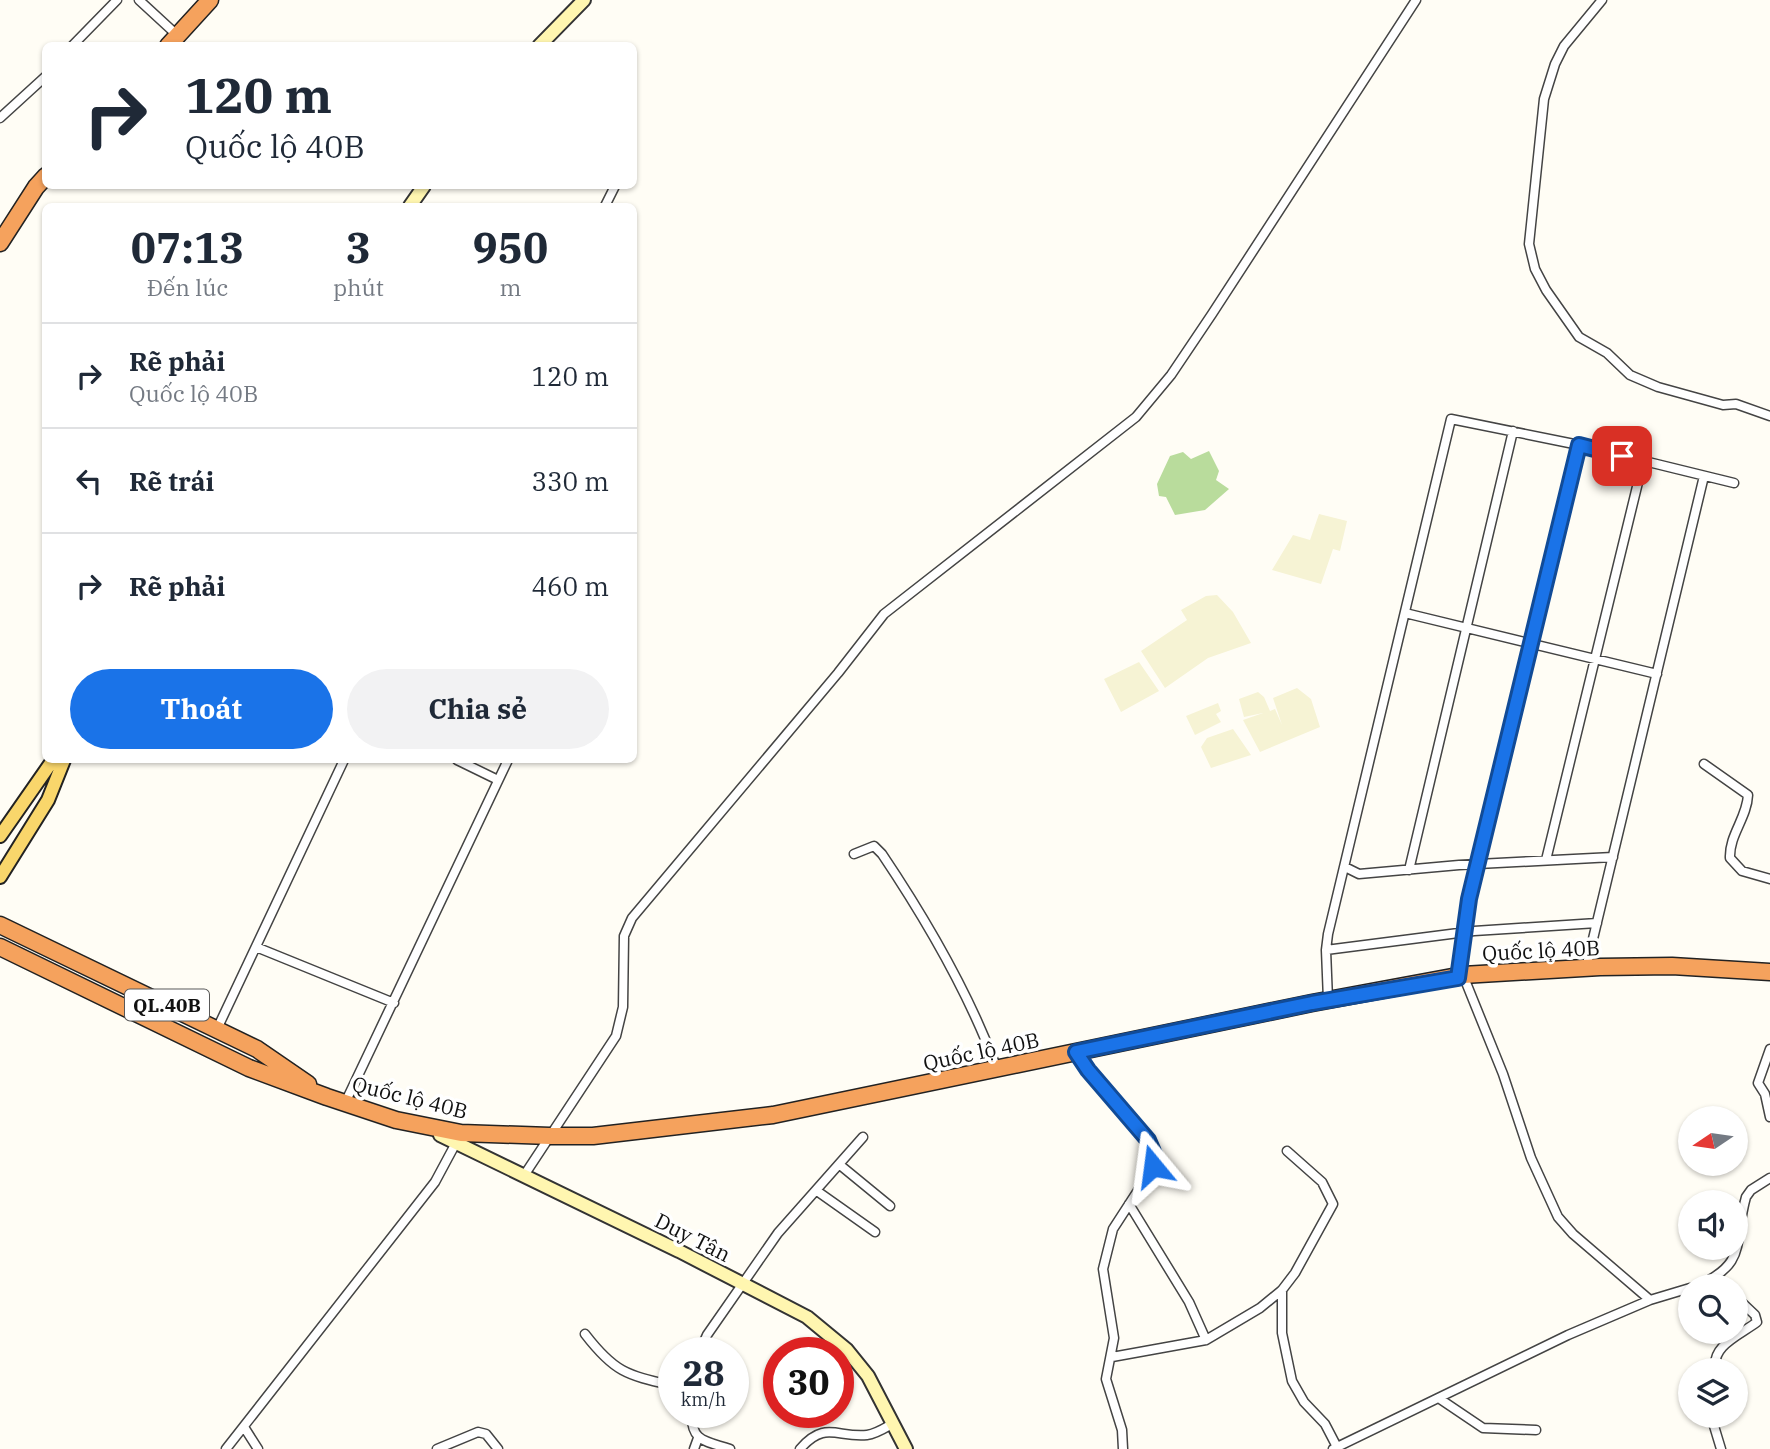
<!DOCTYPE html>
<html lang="vi">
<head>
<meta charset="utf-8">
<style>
	body { margin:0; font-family:"IBM Plex Serif",serif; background:#f2f2f3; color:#1f2937; height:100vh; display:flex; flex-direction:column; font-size:26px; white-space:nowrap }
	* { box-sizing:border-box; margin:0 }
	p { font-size:23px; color:#747a83 }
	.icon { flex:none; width:38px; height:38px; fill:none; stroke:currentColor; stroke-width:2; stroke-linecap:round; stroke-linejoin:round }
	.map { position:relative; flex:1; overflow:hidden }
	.sheet { position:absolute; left:42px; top:203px; width:595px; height:560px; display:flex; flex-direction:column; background:#fff; border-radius:10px; box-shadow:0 2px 5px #0004 }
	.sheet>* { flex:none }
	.top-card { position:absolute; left:42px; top:42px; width:595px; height:147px; border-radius:10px; box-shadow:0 2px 5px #0004; background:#fff; color:#1f2937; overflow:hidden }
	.needle { width:46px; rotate:257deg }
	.tools { position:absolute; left:1678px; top:1106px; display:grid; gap:14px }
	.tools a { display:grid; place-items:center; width:70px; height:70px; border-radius:50%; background:#fff; box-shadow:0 2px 5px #0004; font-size:35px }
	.speed { position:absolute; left:658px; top:1337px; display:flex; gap:14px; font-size:35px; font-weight:700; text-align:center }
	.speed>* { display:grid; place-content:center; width:91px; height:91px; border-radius:50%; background:#fff; box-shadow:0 2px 5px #0004; line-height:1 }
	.speed small { font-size:18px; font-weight:400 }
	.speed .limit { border:10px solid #d22; background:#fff; color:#111 }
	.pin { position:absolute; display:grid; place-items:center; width:60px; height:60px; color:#fff; margin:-30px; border-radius:14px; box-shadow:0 4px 10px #0006 }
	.me { position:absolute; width:77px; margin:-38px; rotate:344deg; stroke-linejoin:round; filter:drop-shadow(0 0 5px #0008) }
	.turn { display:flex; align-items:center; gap:24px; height:147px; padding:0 28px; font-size:32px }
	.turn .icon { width:91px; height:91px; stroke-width:2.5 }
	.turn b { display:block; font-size:49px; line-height:60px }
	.eta { display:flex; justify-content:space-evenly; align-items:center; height:119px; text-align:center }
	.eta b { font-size:42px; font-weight:700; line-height:49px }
	.cta { display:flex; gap:14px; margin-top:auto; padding:14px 28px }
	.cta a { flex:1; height:80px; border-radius:42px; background:#1a73e8; color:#fff; font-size:28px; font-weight:700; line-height:80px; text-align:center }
	.cta a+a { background:#f2f2f3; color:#1f2937 }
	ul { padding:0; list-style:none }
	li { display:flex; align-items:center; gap:21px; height:105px; padding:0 28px; border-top:2px solid #e0e1e3 }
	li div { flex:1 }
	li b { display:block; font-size:26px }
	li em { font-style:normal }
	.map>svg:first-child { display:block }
	.farmland { fill:#f6f3d4 }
	.forest { fill:#b9dc9c }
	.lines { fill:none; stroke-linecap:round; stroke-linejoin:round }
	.street-casing { stroke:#444; stroke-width:11 }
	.secondary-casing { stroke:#333; stroke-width:16 }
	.primary-casing { stroke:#222; stroke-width:16 }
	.highway-casing { stroke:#222; stroke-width:19 }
	.street { stroke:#fff; stroke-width:8 }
	.secondary { stroke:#fff6b0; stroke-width:12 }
	.primary { stroke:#f9d66b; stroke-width:12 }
	.highway { stroke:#f5a25d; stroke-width:16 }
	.route-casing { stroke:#114b97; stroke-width:18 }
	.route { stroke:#1a73e8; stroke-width:12 }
	.labels { text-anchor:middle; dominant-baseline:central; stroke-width:7; stroke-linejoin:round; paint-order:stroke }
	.shield { fill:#fff; stroke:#585858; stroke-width:2 }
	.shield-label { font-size:19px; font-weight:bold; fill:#111 }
	.street-label { font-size:21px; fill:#111; stroke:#fff }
</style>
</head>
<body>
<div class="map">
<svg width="1770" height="1449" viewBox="0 0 1770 1449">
	<rect width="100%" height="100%" fill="#fffdf5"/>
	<path class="farmland" d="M1319 514 1347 521 1340 551 1333 549 1321 584 1272 570 1293 535 1310 540Z
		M1217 595 1233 612 1251 643 1208 658 1165 688 1141 651 1187 620 1181 610 1206 596Z
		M1139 662 1159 691 1121 712 1104 679Z
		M1297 688 1311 699 1320 727 1260 752 1243 720 1263 713 1244 717 1239 699 1258 692 1264 697 1270 711 1275 709 1282 725 1273 698Z
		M1218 703 1221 711 1216 714 1221 722 1195 735 1186 716Z
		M1233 729 1251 755 1211 768 1201 747 1207 738Z"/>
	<path class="forest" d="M1209 451 1219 471 1216 480 1229 489 1205 510 1175 515 1166 497 1159 496 1157 484 1170 456 1183 452 1191 459Z"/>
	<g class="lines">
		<g class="street-casing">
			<path id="street" d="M139 0 177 35
				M1602 0 1564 46 1555 64 1544 99 1529 244 1535 269 1546 290 1579 337 1607 353 1630 375 1658 387 1723 405 1736 404 1770 416
				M72 46 117 0
				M0 118 46 76
				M605 206 615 186
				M1405 613 1657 674
				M457 760 498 780
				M1704 764 1748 795C1747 818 1729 835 1730 858L1742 871 1770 879
				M854 854 874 846 882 854C927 921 969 993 997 1069
				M1546 860 1643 462
				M1345 867 1359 874 1459 865 1613 857
				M1409 870 1513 431
				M256 947 394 1003
				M1326 950 1474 931 1597 923
				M1586 968 1704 476
				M1463 975 1503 1074 1531 1158 1558 1217 1573 1234 1650 1300
				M1458 978 1470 899 1579 445
				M1328 1000 1326 950 1328 934 1451 419 1579 445 1734 483
				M217 1029 344 760
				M1770 1049 1758 1083 1765 1094 1770 1117
				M1076 1052 1114 1102 1148 1140 1154 1161 1148 1175 1113 1229 1103 1269 1114 1338 1106 1379 1122 1430 1123 1449
				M345 1103 508 760
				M840 1165 890 1206
				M525 1174 616 1036 623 1007 624 936 632 918 838 673 884 614 1136 417 1171 375 1212 314 1416 0
				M817 1191 875 1232
				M1129 1204 1189 1302 1206 1340
				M1713 1279 1723 1286
				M1697 1286C1749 1263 1733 1243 1746 1197L1751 1190 1770 1178
				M1282 1290V1333L1292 1381 1304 1402 1325 1424 1337 1447
				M585 1334C615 1373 627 1375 674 1386
				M699 1353 707 1335 778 1233 863 1137
				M1112 1357 1206 1340 1260 1308 1282 1290 1295 1273 1333 1204 1322 1182 1287 1151
				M1716 1370C1710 1346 1740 1335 1757 1322L1755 1315 1736 1297
				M1440 1399 1483 1428 1536 1430
				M692 1412C690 1442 706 1441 730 1449
				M1711 1416 1721 1449
				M244 1427 258 1449
				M226 1449 435 1182 457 1141
				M437 1449 478 1432 486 1434 498 1449
				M694 1449 698 1438
				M800 1449C825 1420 837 1438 867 1435 876 1434 885 1428 892 1424
				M1333 1449 1568 1335 1650 1300 1690 1288"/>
		</g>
		<g class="secondary-casing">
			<path id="secondary" d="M539 46 584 0
				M410 206 424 186
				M440 1135 679 1251 807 1317 847 1350 868 1376 906 1449"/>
		</g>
		<g class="primary-casing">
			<path id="primary" d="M0 836 53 760
				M0 877 48 800 64 760"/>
		</g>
		<g class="highway-casing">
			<path id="highway" d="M168 46 210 0
				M0 243 36 187 46 176
				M0 925 257 1049 308 1084
				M0 947 249 1068 327 1097 396 1120 461 1133 550 1136H593L773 1115 1312 1003 1463 975 1600 967 1672 966 1770 972"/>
		</g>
		<use href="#street" class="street"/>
		<use href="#secondary" class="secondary"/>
		<use href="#primary" class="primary"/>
		<use href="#highway" class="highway"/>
	</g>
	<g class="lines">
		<g class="route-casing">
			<path id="route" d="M1153 1166 1154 1154 1148 1140 1088 1070 1076 1052 1312 1003 1458 978 1469 899 1579 445 1622 456"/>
		</g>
		<use href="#route" class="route"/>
	</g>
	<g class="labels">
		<rect class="shield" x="125" y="989.5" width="84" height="31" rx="5"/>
		<g class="shield-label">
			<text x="167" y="1005">QL.40B</text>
		</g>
		<g class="street-label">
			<text transform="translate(1541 950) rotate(-3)">Quốc lộ 40B</text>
			<text transform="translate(981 1051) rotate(-12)">Quốc lộ 40B</text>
			<text transform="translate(410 1097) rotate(14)">Quốc lộ 40B</text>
			<text transform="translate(693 1237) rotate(27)">Duy Tân</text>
		</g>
	</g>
</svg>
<div class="tools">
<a><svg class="needle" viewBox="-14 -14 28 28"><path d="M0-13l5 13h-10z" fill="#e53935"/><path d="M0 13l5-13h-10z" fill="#747a83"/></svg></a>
<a><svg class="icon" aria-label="sound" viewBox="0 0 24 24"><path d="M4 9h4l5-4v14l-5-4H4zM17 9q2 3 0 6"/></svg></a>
<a><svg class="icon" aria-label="search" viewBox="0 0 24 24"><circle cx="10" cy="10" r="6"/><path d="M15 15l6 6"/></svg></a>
<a><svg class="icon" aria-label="layers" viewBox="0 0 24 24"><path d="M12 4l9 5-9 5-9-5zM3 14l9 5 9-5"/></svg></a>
</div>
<div class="speed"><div>28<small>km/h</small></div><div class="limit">30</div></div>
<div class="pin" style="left:1622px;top:456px;background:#d93025"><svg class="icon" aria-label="arrive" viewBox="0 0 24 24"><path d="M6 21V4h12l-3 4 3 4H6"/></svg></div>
<svg class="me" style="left:1153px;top:1166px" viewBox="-20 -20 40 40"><path d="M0-17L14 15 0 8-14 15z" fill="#1a73e8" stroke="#fff" stroke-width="4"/></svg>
<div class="top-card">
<div class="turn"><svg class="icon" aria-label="right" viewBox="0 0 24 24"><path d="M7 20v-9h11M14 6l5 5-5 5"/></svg><div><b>120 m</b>Quốc lộ 40B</div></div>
</div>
<section class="sheet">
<div class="eta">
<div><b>07:13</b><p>Đến lúc</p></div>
<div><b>3</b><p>phút</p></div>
<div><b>950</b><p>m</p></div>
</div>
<ul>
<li><svg class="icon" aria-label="right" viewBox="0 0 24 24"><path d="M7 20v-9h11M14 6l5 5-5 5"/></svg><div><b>Rẽ phải</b><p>Quốc lộ 40B</p></div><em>120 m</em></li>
<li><svg class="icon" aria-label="left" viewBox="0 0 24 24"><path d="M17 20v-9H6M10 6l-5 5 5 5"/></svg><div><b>Rẽ trái</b></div><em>330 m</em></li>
<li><svg class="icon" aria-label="right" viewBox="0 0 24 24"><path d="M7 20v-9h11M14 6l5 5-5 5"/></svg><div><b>Rẽ phải</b></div><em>460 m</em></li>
</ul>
<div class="cta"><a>Thoát</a><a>Chia sẻ</a></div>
</section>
</div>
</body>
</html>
